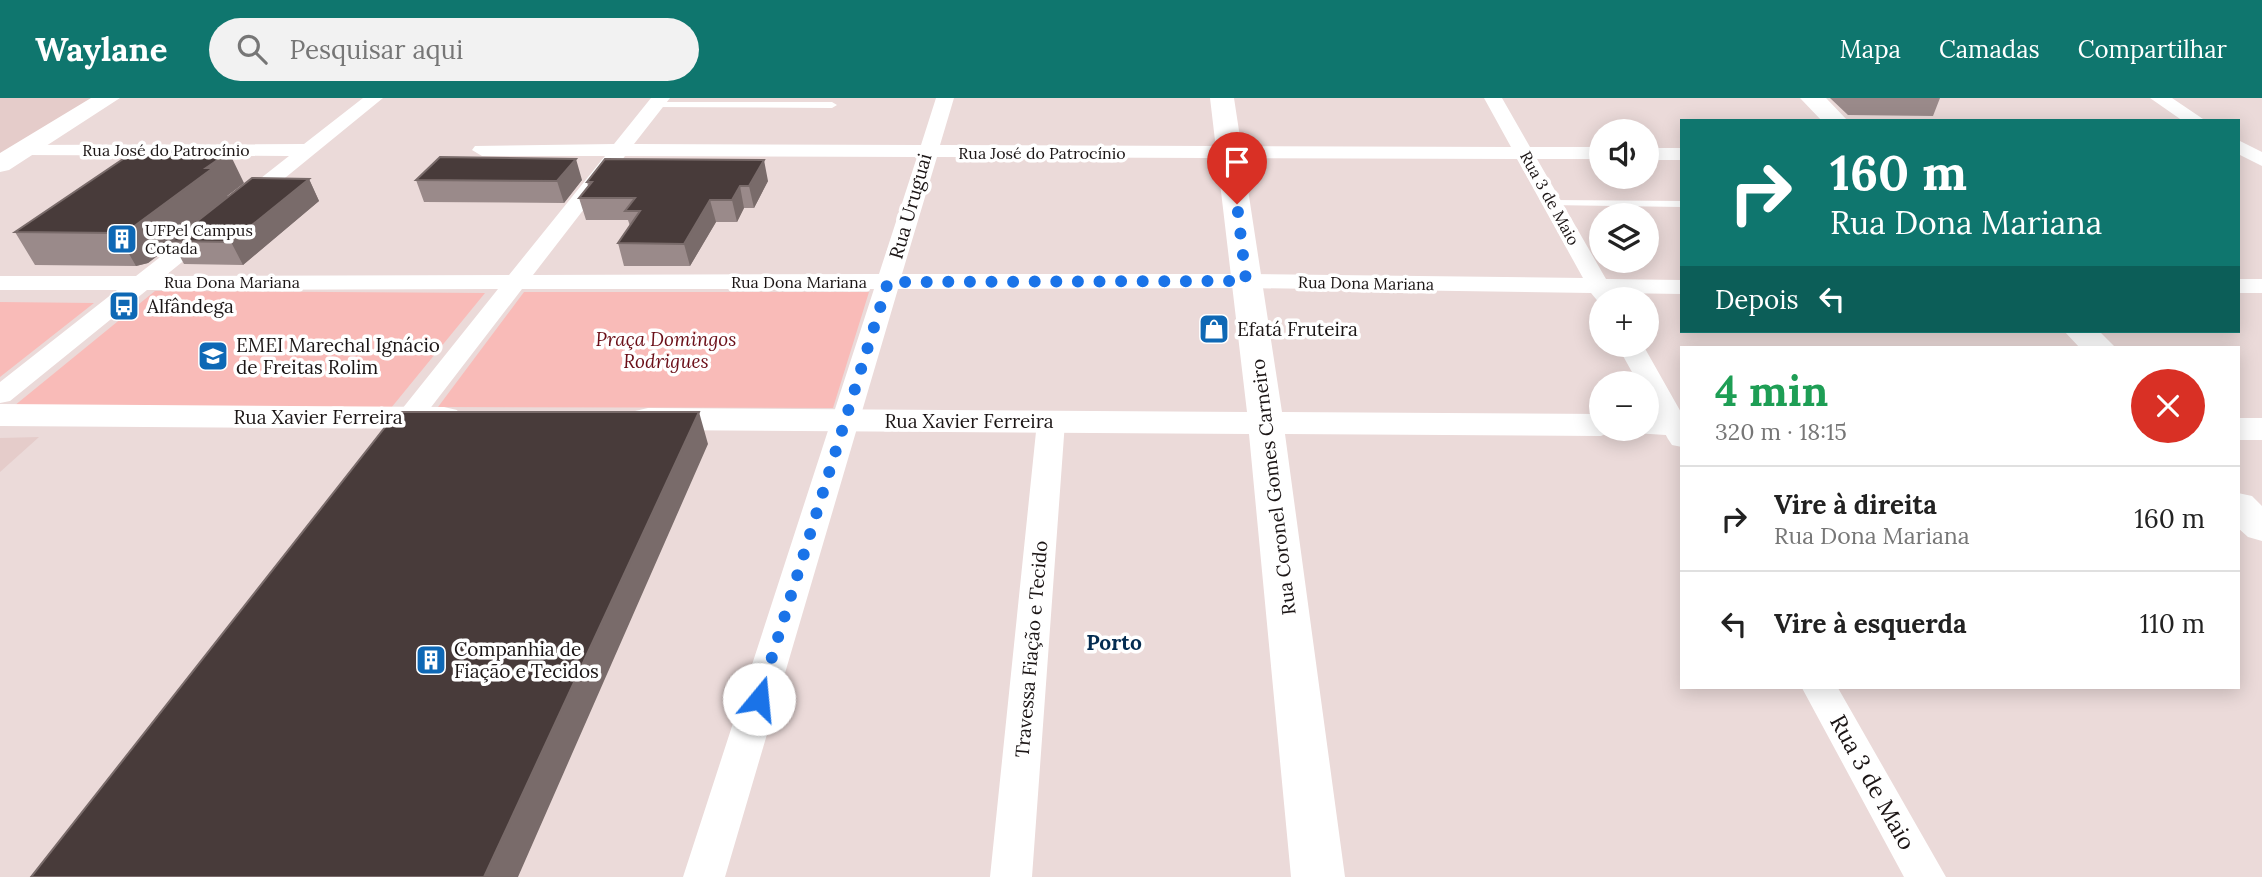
<!DOCTYPE html>
<html lang="pt">
<head>
<meta charset="utf-8">
<style>
	body { margin:0; font-family:Lora,serif; background:#f2f2f2; color:#222; height:100vh; display:flex; flex-direction:column; font-size:26px; white-space:nowrap }
	* { box-sizing:border-box; margin:0 }
	p { font-size:23px; color:#767676 }
	.icon { flex:none; width:38px; height:38px; fill:none; stroke:currentColor; stroke-width:2; stroke-linecap:round; stroke-linejoin:round }
	.map { position:relative; flex:1; overflow:hidden }
	.drawer { position:absolute; left:1680px; top:248px; width:560px; height:343px; display:flex; flex-direction:column; background:#fff; border-radius:0px; box-shadow:0 4px 18px #0003 }
	.drawer>* { flex:none }
	.banner { position:absolute; left:1680px; top:21px; width:560px; height:214px; border-radius:0px; box-shadow:0 4px 18px #0003; background:#0f766e; color:#fff; overflow:hidden }
	.tools { position:absolute; left:1589px; top:21px; display:grid; gap:14px }
	.tools a { display:grid; place-items:center; width:70px; height:70px; border-radius:50%; background:#fff; box-shadow:0 4px 18px #0003; font-size:35px }
	.pin { position:absolute; display:grid; place-items:center; width:60px; height:60px; color:#fff; margin:-72px -30px; border-radius:50% 50% 50% 0; rotate:-45deg; box-shadow:0 0 7px #0007 }
	.pin .icon { rotate:45deg }
	.me { position:absolute; width:77px; margin:-38px; rotate:17deg; stroke-linejoin:round; filter:drop-shadow(0 0 5px #0008) }
	.turn { display:flex; align-items:center; gap:24px; height:147px; padding:0 35px; font-size:32px }
	.turn .icon { width:91px; height:91px; stroke-width:2.5 }
	.turn b { display:block; font-size:49px; line-height:60px }
	.then { display:flex; align-items:center; height:66px; padding:0 35px; background:#0003; gap:14px; font-size:26px }
	.round { display:grid; place-items:center; flex:none; width:74px; height:74px; border-radius:37px; background:#f2f2f2 }
	.head { display:flex; align-items:center; justify-content:space-between; height:119px; padding:0 35px }
	h1 { font-size:42px; font-weight:700; line-height:52px; color:#1e9e55 }
	ul { padding:0; list-style:none }
	li { display:flex; align-items:center; gap:21px; height:105px; padding:0 35px; border-top:2px solid #e0e0e0 }
	li div { flex:1 }
	li b { display:block; font-size:26px }
	li em { font-style:normal }
	header { display:flex; align-items:center; gap:42px; box-sizing:border-box; height:98px; padding:0 35px; background:#0f766e; color:#fff }
	header strong { font-size:33px }
	nav { display:flex; gap:38px; margin-inline-start:auto; font-size:24px }
	.search { width:490px; height:63px; background:#f2f2f2; display:flex; align-items:center; gap:18px; box-sizing:border-box; padding:0 24px; border-radius:38px; color:#767676; font-size:26px }
	.map>svg:first-child { display:block }
	.built { fill:#e5ccca }
	.green { fill:#f9bbb8 }
	.lines { fill:none; stroke-linecap:round; stroke-linejoin:round }
	.lane { fill:#fff; fill-rule:evenodd }
	.street { fill:#fff; fill-rule:evenodd }
	.secondary { fill:#fff; fill-rule:evenodd }
	.wall { fill:#9a8a8a }
	.shaded-wall { fill:#796b6a }
	.building { fill:#483b3a; stroke:#796b6a; stroke-width:2 }
	.route { stroke:#1a73e8; stroke-width:12; stroke-dasharray:0 21.6 }
	.labels { text-anchor:middle; dominant-baseline:central; stroke-width:7; stroke-linejoin:round; paint-order:stroke }
	.far-street-label { font-size:16px; fill:#1b1515; stroke:#fff }
	.far-poi-label { font-size:16px; fill:#1b1515; stroke:#fff; text-anchor:start }
	.street-label { font-size:19px; fill:#1b1515; stroke:#fff }
	.poi-label { font-size:19px; fill:#1b1515; stroke:#fff; text-anchor:start }
	.park-label { font-size:19px; font-style:italic; fill:#6b0f18; stroke:#fff }
	.neighbourhood-label { font-size:21px; font-weight:bold; fill:#042c51; stroke:#fff }
	.near-street-label { font-size:23px; fill:#1b1515; stroke:#fff }
</style>
</head>
<body>
<header>
<strong>Waylane</strong>
<div class="search"><svg class="icon" aria-label="search" viewBox="0 0 24 24"><circle cx="10" cy="10" r="6"/><path d="M15 15l6 6"/></svg>Pesquisar aqui</div>
<nav><a>Mapa</a><a>Camadas</a><a>Compartilhar</a></nav>
</header>
<div class="map">
<svg width="2262" height="779" viewBox="0 0 2262 779">
	<rect width="100%" height="100%" fill="#ebdad9"/>
	<path class="built" d="M0 0H93L0 57Z
		M39 339 0 374V340Z"/>
	<path class="green" d="M155 193 485 195 391 310 14 308Z
		M524 194H869L833 310 438 309Z
		M0 204 94 205 0 279Z"/>
	<g class="lines">
		<path class="lane" d="M655 4H832L837 7 832 10 652 9 650 7Z
			M1553 102 1682 103V109L1549 107 1547 105Z"/>
		<path class="street" d="M363 0H383L165 178 509 177 605 58H482L472 52 475 48 614 46 651 0H670L634 46 921 47 936 0H954L940 47 1511 49 1484 0H1502L1530 49H1601V61H1537L1606 181 1682 182V196L1615 195 1618 201H1601V207L1591 195 1246 190 898 191 725 779H683L874 191H522L402 347 392 349 382 347 378 341 498 191 147 192 10 303 0 305V284L117 192H0V178H136L289 58 23 57 16 55 13 51 16 47 304 46ZM625 58 917 59 879 176 533 177ZM937 59 1517 61 1583 180 1246 176H902Z
			M2150 0H2172L2206 23H2183Z
			M2238 42 2262 54V68L2238 56Z
			M1647 50H1682V62H1647Z
			M2238 181H2262V195H2238Z
			M1617 247H1643L1682 316V349L1672 347 1668 341 1647 302V285H1638Z
			M1051 316 1061 318 1065 324 1032 779H990L1037 324 1041 318Z
			M1802 590H1838L1946 779H1904Z"/>
		<path class="secondary" d="M91 0H120L9 72 0 74V55Z
			M1210 0H1234L1282 314 1601 316V331H1616L1601 338 1285 336 1345 779H1291L1249 336 648 332 635 329 630 321 635 313 648 310 1247 314Z
			M1800 0H1826L1848 23H1822Z
			M2064 233H2099L2116 250H2080Z
			M0 306 444 309 457 312 462 320 457 328 444 331 0 328Z
			M1647 316H1682V338L1634 335 1632 331H1647Z
			M2238 320H2262V342H2238Z
			M2238 395 2252 398 2262 408V443L2248 439 2238 430Z"/>
	</g>
	<path class="wall" d="M1830 0H1940L1933 18 1848 17Z
		M309 81 319 103 243 167 184 166 173 146 148 165 136 168 35 167 15 134 244 85 227 98 228 99Z
		M416 82H582L564 105 424 104Z
		M768 83 754 110H744L737 124H716L690 168H624L618 145 630 128 628 122H586L579 100 588 88 587 84Z"/>
	<path class="shaded-wall" d="M229 54 244 85 227 98 229 102 172 143 173 146 148 165 136 168 117 135Z
		M576 61 582 82 564 105 557 83Z
		M764 62 768 83 754 110 749 88Z
		M309 81 319 103 243 167 231 144Z
		M740 88 744 110 737 124 732 102Z
		M710 102 716 124 690 168 684 146Z
		M699 314 708 346 518 779H484Z"/>
	<path class="building" d="M135 53 229 54 206 70H213L129 132 117 135 15 134Z
		M440 59 576 61 557 83 416 82Z
		M605 61 764 62 749 88H740L732 102H710L684 146 618 145 640 113H625L635 100H579L592 84H587Z
		M252 80 309 81 231 144 172 143Z
		M397 314H699L484 779H31Z"/>
	<g class="lines">
		<path class="route" d="M759 601 888 184 1246 183 1237 106"/>
	</g>
	<defs>
		<g id="building-square" transform="scale(1.575)"><rect x="-9" y="-9" width="18" height="18" rx="4" fill="#0e68b5" stroke="#fff"/><path d="M-4-6H4V6H1V3H-1V6H-4ZM-2.5-4.3h1.7v1.8h-1.7ZM.8-4.3h1.7v1.8H.8ZM-2.5-1h1.7V.8h-1.7ZM.8-1h1.7V.8H.8Z" fill="#fff"/></g>
		<g id="bus-square" transform="scale(1.575)"><rect x="-9" y="-9" width="18" height="18" rx="4" fill="#0e68b5" stroke="#fff"/><path d="M-5-6H5V4H4V6H2V4H-2V6H-4V4H-5ZM-3.5-4V0h7V-4ZM-3.5 1.2v1.5H-2V1.2ZM2 1.2v1.5H3.5V1.2Z" fill="#fff"/></g>
		<g id="shop-square" transform="scale(1.575)"><rect x="-9" y="-9" width="18" height="18" rx="4" fill="#0e68b5" stroke="#fff"/><path d="M-5-2.5h2.3a2.7 3.5 0 0 1 5.4 0H5L5.5 6h-11ZM-1.5-2.5h3a1.5 2.3 0 0 0-3 0Z" fill="#fff"/></g>
		<g id="school-square" transform="scale(1.575)"><rect x="-9" y="-9" width="18" height="18" rx="4" fill="#0e68b5" stroke="#fff"/><path d="M0-5L7-2L0 1L-7-2ZM-4 1L0 2.5L4 1V4Q0 6-4 4Z" fill="#fff"/></g>
	</defs>
	<g fill-rule="evenodd">
		<use href="#building-square" x="122" y="141"/>
		<use href="#bus-square" x="124" y="208"/>
		<use href="#shop-square" x="1214" y="231"/>
		<use href="#school-square" x="213" y="258"/>
		<use href="#building-square" x="431" y="562"/>
	</g>
	<g class="labels">
		<g class="far-street-label">
			<text x="166" y="52">Rua José do Patrocínio</text>
			<text x="1042" y="55">Rua José do Patrocínio</text>
			<text transform="translate(1550 100) rotate(61)">Rua 3 de Maio</text>
			<text x="232" y="184">Rua Dona Mariana</text>
			<text x="799" y="184">Rua Dona Mariana</text>
			<text transform="translate(1366 185) rotate(1)">Rua Dona Mariana</text>
		</g>
		<g class="far-poi-label">
			<text x="145" y="132">UFPel Campus<tspan x="145" dy="18">Cotada</tspan></text>
		</g>
		<g class="street-label">
			<text transform="translate(910 108) rotate(-74)">Rua Uruguai</text>
			<text x="318" y="319">Rua Xavier Ferreira</text>
			<text x="969" y="323">Rua Xavier Ferreira</text>
			<text transform="translate(1273 389) rotate(-97)">Rua Coronel Gomes Carneiro</text>
			<text transform="translate(1031 551) rotate(-85)">Travessa Fiação e Tecido</text>
		</g>
		<g class="poi-label">
			<text x="147" y="208">Alfândega</text>
			<text x="1237" y="231">Efatá Fruteira</text>
			<text x="236" y="247">EMEI Marechal Ignácio<tspan x="236" dy="22">de Freitas Rolim</tspan></text>
			<text x="454" y="551">Companhia de<tspan x="454" dy="22">Fiação e Tecidos</tspan></text>
		</g>
		<g class="park-label">
			<text x="666" y="241">Praça Domingos<tspan x="666" dy="22">Rodrigues</tspan></text>
		</g>
		<g class="neighbourhood-label">
			<text x="1114" y="544">Porto</text>
		</g>
		<g class="near-street-label">
			<text transform="translate(1873 684) rotate(61)">Rua 3 de Maio</text>
		</g>
	</g>
</svg>
<div class="tools">
<a><svg class="icon" aria-label="sound" viewBox="0 0 24 24"><path d="M4 9h4l5-4v14l-5-4H4zM17 9q2 3 0 6"/></svg></a>
<a><svg class="icon" aria-label="layers" viewBox="0 0 24 24"><path d="M12 4l9 5-9 5-9-5zM3 14l9 5 9-5"/></svg></a>
<a>+</a>
<a>−</a>
</div>
<div class="pin" style="left:1237px;top:106px;background:#d93025"><svg class="icon" aria-label="arrive" viewBox="0 0 24 24"><path d="M6 21V4h12l-3 4 3 4H6"/></svg></div>
<svg class="me" style="left:759px;top:601px" viewBox="-20 -20 40 40"><circle r="19" fill="#fff"/><path d="M0-13L10 11 0 6-10 11z" fill="#1a73e8"/></svg>
<div class="banner">
<div class="turn"><svg class="icon" aria-label="right" viewBox="0 0 24 24"><path d="M7 20v-9h11M14 6l5 5-5 5"/></svg><div><b>160 m</b>Rua Dona Mariana</div></div>
<div class="then">Depois<svg class="icon" aria-label="left" viewBox="0 0 24 24"><path d="M17 20v-9H6M10 6l-5 5 5 5"/></svg></div>
</div>
<section class="drawer">
<div class="head"><div><h1>4 min</h1><p>320 m · 18:15</p></div><a class="round" style="background:#d93025;color:#fff"><svg class="icon" aria-label="close" viewBox="0 0 24 24"><path d="M6 6l12 12M18 6L6 18"/></svg></a></div>
<ul>
<li><svg class="icon" aria-label="right" viewBox="0 0 24 24"><path d="M7 20v-9h11M14 6l5 5-5 5"/></svg><div><b>Vire à direita</b><p>Rua Dona Mariana</p></div><em>160 m</em></li>
<li><svg class="icon" aria-label="left" viewBox="0 0 24 24"><path d="M17 20v-9H6M10 6l-5 5 5 5"/></svg><div><b>Vire à esquerda</b></div><em>110 m</em></li>
</ul>
</section>
</div>
</body>
</html>
